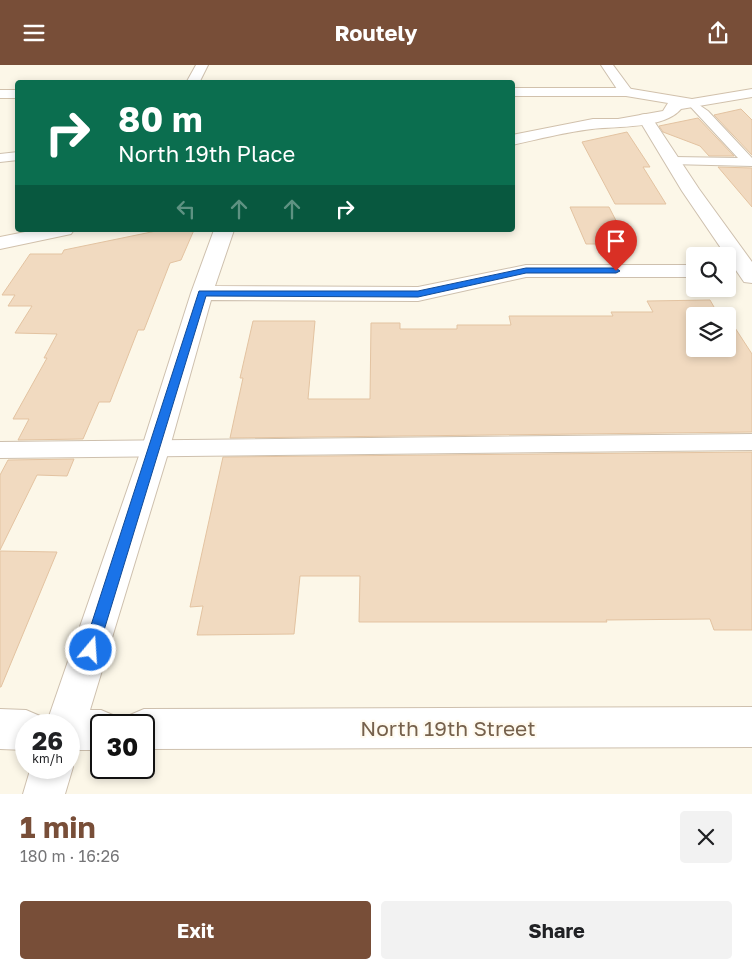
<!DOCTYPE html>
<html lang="en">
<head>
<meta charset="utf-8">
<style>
	body { margin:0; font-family:"Golos Text",sans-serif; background:#f2f2f2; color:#202124; height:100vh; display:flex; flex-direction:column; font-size:19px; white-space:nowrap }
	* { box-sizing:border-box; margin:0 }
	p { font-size:16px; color:#757577 }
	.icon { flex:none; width:28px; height:28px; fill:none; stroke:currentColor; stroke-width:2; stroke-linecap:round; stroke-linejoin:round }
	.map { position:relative; height:729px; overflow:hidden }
	.side { display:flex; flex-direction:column; background:#fff; flex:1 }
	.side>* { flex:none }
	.guide { position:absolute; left:15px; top:15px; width:500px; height:152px; border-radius:5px; box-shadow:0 2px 8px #0003; background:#0b6e4f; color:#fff; overflow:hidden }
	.controls { position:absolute; left:686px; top:182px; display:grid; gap:10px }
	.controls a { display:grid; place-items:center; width:50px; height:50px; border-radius:5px; background:#fff; box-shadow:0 2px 8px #0003; font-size:25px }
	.speed { position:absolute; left:15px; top:649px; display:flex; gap:10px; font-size:25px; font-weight:700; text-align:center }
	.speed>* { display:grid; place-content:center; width:65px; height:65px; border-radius:50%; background:#fff; box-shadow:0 2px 8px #0003; line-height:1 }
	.speed small { font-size:12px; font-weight:400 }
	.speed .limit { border:2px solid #111; border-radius:8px; background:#fff; color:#111 }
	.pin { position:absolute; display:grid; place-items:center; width:42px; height:42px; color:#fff; margin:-51px -21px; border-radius:50% 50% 50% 0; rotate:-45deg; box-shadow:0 0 5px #0007 }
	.pin .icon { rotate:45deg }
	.me { position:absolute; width:55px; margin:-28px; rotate:18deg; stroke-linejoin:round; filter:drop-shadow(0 0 4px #0008) }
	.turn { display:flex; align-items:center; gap:18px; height:105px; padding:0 20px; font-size:22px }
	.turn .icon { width:65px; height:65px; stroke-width:2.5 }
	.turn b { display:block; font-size:35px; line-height:42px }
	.lanes { display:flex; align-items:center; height:48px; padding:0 20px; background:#0003; justify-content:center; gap:25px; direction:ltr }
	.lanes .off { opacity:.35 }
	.round { display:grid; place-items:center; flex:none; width:52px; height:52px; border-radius:5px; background:#f2f2f2 }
	.headline { display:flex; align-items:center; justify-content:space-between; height:85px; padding:0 20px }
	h1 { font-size:30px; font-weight:700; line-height:38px; color:#784e38 }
	.action { display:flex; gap:10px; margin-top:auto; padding:10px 20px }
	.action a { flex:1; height:58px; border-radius:5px; background:#784e38; color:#fff; font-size:20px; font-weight:700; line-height:58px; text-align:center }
	.action a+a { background:#f2f2f2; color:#202124 }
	header { display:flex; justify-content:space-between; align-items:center; height:65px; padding:0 20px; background:#784e38; color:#fff; font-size:22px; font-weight:700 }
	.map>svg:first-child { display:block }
	.building { fill:#f1dac0; stroke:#e3c3a1; fill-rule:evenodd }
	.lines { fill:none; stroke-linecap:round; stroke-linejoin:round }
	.service-casing { stroke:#cec0ae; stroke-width:2 }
	.minor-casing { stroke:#cec0ae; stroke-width:2 }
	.secondary-casing { stroke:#d1c1ac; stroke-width:2 }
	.service { fill:#fff; fill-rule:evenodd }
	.minor { fill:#fff; fill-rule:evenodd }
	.secondary { fill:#fff; fill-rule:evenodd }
	.route { fill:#1a73e8; stroke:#114b97 }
	.labels { text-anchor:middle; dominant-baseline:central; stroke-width:4.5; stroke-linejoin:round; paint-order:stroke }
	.near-street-label { font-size:21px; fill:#76614c; stroke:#fffaef }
</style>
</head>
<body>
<header><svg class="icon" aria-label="menu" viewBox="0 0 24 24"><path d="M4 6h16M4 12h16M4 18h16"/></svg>Routely<svg class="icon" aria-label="share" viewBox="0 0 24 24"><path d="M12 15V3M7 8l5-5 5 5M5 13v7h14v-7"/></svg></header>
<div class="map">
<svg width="752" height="729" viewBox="0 0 752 729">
	<rect width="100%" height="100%" fill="#fcf7e8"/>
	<path class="building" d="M741 44 752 55V90L714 50Z
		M698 53 734 91H709L700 81 663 67 659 61Z
		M627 67 650 102H643L666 139H615L582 77Z
		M718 102 752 103V142Z
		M570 142H609L628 179H586Z
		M161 165H194L181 195 170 198 144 265H138L110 337H99L83 374 18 375 29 354H13L47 293H44L57 269 15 268 32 241H8L15 230H2L30 189H62L64 185Z
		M710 235 718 249H726L752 289V367L230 373 243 313H240L253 256H315L308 334H370L371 258H400V264H457V260H511L509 251H613L611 247H653L647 236ZM695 251H728V284H695Z
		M752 387V565H714L710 554 606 555 607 557H359L360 511H300L294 569 197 570 203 541 190 542 223 392Z
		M74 394 67 411 37 410 0 485V410L8 395Z
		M0 486 57 487 1 622H0Z"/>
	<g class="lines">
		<g class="service-casing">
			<path id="service" d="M692 35 708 46 752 93V101L670 99 668 96 670 93 674 92 738 93 687 38 688 36Z
				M18 87V95L0 97V89Z
				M752 369V385L0 393V377Z"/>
		</g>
		<g class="minor-casing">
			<path id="minor" d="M196 0H208L199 18H186Z
				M601 0H613L633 27 631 30H621Z
				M645 49 650 50 699 124 752 197V218L744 217 682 126 638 53 640 50Z
				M214 165H234L215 221 418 222 526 200H695V212H526L418 236 211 235 169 385 90 645H101L115 651 119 660H101V685H69V660H46L141 385 191 228Z
				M752 642V682L144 684V660H126L130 650 144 644Z
				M0 644 26 645 40 651 44 660H26V685L0 684Z
				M69 693 73 702 65 729H23L31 702H69Z"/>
		</g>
		<g class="secondary-casing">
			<path id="secondary" d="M512 23H626L692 34 752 24V32L681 44C664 64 617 61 592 64 566 67 539 74 512 80V70L593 54H618L663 46 668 38 626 31H512Z
				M0 25H18V33H0Z
				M35 165H74L71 169 0 184V172Z"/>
		</g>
		<use href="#service" class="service"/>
		<use href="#minor" class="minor"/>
		<use href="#secondary" class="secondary"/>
	</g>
	<path class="route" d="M526 203H616L620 206 616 208H526L418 232 206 231 98 585 96 590 91 592 86 590 83 585 199 226H418Z"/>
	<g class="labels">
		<g class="near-street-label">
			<text x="448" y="663">North 19th Street</text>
		</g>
	</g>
</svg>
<div class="controls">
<a><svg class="icon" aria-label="search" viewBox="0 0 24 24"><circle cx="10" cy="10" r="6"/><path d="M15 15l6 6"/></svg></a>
<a><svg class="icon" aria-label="layers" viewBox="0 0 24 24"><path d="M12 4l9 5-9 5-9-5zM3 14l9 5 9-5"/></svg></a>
</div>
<div class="speed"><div>26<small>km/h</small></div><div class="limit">30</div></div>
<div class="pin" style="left:616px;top:206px;background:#d93025"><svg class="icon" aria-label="arrive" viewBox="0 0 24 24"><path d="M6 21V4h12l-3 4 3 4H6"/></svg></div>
<svg class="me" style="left:91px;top:585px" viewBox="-20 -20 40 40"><circle r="17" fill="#1a73e8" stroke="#fff" stroke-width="3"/><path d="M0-11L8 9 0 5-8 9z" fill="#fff"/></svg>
<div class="guide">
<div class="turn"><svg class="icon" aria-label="right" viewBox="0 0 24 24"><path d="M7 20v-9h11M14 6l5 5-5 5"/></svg><div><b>80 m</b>North 19th Place</div></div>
<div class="lanes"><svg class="icon off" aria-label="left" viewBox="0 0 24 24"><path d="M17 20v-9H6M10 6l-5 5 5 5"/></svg><svg class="icon off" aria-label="ahead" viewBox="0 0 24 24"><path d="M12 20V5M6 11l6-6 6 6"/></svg><svg class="icon off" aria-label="ahead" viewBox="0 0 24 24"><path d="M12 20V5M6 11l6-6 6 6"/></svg><svg class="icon" aria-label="right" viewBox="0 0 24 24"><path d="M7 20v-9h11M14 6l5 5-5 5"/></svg></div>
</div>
</div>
<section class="side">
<div class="headline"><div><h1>1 min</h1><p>180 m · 16:26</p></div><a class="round"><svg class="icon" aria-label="close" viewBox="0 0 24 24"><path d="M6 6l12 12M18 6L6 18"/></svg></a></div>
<div class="action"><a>Exit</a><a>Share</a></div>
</section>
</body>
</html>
